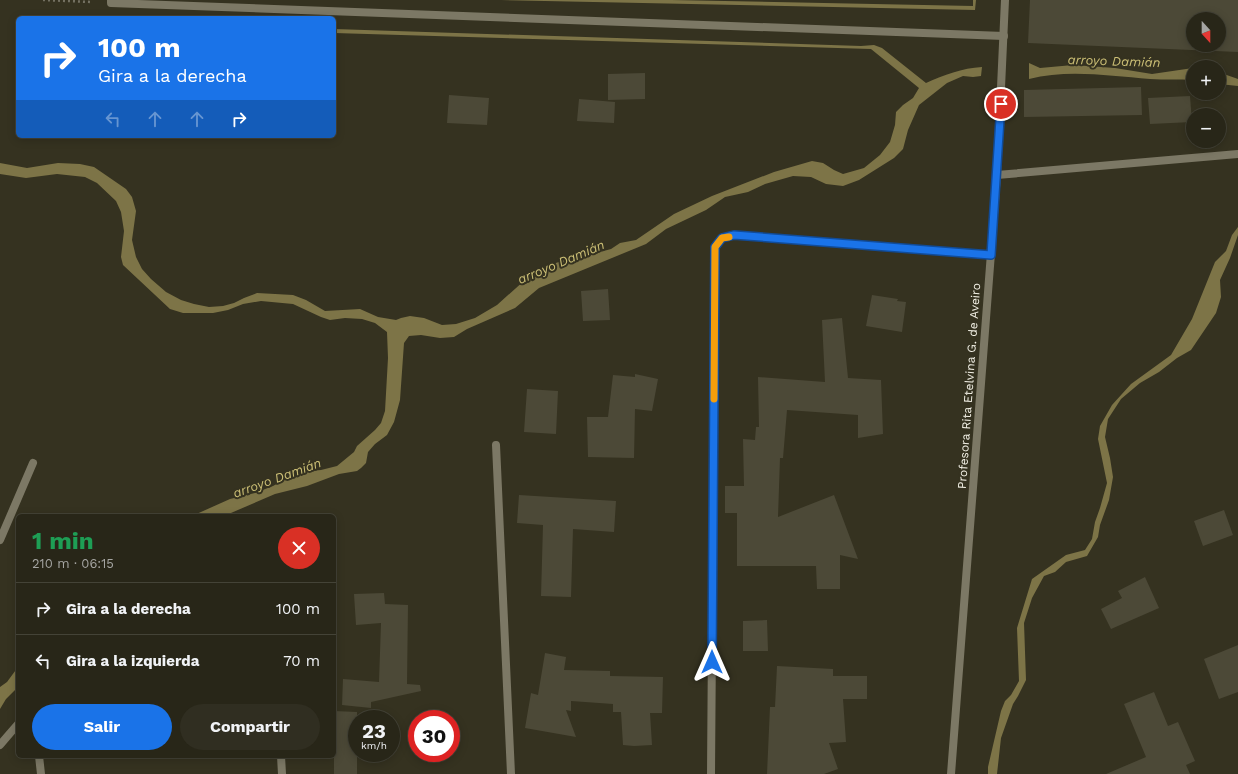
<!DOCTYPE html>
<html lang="es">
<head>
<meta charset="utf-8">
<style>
	body { margin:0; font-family:"Work Sans",sans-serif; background:#302e21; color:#f1f3f6; height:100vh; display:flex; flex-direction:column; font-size:15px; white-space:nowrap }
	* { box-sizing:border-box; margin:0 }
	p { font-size:13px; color:#a5a5a2 }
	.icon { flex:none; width:22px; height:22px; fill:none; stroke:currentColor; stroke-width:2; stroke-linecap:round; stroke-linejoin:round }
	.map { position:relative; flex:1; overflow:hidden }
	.side { position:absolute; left:16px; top:514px; width:320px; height:244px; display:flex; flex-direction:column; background:#282618; border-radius:6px; box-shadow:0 2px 10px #0003,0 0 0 1px #444337 }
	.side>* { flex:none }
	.top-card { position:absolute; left:16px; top:16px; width:320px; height:122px; border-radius:6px; box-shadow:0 2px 10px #0003,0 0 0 1px #444337; background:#1a73e8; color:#fff; overflow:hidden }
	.needle { width:26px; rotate:159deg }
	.controls { position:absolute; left:1186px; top:12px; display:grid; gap:8px }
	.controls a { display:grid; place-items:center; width:40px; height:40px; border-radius:50%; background:#282618; box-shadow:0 2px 10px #0003,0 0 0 1px #444337; font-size:20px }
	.speed { position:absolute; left:348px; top:710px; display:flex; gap:8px; font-size:20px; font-weight:700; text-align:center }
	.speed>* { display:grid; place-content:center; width:52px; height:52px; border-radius:50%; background:#282618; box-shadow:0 2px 10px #0003,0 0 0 1px #444337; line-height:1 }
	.speed small { font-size:10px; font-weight:400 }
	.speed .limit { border:6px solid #d22; background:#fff; color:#111 }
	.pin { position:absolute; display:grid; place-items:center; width:34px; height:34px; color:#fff; margin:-17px; border:2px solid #fff; border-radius:50%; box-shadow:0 1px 4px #0007 }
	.me { position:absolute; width:44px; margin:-22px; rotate:0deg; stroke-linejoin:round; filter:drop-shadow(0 0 3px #0008) }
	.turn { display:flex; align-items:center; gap:14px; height:84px; padding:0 16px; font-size:18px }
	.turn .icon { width:52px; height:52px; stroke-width:2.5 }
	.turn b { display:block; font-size:28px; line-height:34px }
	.lanes { display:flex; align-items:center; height:38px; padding:0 16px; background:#0003; justify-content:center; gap:20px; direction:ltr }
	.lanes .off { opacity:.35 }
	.round { display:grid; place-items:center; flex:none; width:42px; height:42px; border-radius:21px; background:#302e21 }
	.summary { display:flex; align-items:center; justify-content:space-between; height:68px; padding:0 16px }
	h1 { font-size:24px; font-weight:700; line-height:30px; color:#1e9e55 }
	.button { display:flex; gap:8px; margin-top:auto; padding:8px 16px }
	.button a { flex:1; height:46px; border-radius:24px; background:#1a73e8; color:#fff; font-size:16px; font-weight:700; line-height:46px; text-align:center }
	.button a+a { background:#302e21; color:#f1f3f6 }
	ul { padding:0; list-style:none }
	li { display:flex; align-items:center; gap:12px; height:52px; padding:0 16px; border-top:1px solid #444337 }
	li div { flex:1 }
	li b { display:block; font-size:15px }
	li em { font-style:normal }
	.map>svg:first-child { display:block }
	.water { fill:#7d7447 }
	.building { fill:#4c4937; fill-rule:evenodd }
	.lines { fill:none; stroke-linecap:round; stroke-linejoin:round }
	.path { stroke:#747162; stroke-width:2.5; stroke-dasharray:2 3; stroke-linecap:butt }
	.service { stroke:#7c7865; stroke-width:8 }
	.minor { stroke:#7c7865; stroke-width:8 }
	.tertiary { stroke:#7c7865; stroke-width:8 }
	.route-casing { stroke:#114b97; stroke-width:10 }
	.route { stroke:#1a73e8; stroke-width:7 }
	.slow { stroke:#f59e0b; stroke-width:7 }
	.labels { text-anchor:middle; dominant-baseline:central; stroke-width:4; stroke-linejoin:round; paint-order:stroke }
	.street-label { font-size:12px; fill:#f2f0e5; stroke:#353220 }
	.water-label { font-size:13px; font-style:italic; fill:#cdc076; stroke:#353220 }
</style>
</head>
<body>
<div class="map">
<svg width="1238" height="774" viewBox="0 0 1238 774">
	<rect width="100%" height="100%" fill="#353220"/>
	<path class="water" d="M501 0H671L973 6V0H976L975 10Z
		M334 29 861 46 874 45 882 48 926 83C944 75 962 68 982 67L981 76 973 77 963 76 947 83 919 105 908 130 903 149 894 158 859 180 843 186 826 184 811 177 793 176 765 184 748 192 725 197 706 210 666 229 646 244 539 288 515 308 467 329 454 337 440 338 421 335 409 336 404 343 400 400 394 422 387 435 375 444 368 452 366 463 361 468 357 471 339 474 307 486 275 494 224 516H192L230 499 255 493 273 486 298 472 321 470 337 466 354 452 357 446 375 430 381 423 385 411 388 358 387 332 375 323 362 319 345 318 330 320 321 317 293 304 261 301 243 304 228 310 213 313H183L170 309 123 265 121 257 124 231 121 212 116 201 97 183 85 177 57 174 26 178 0 174V163L27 168 58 163 80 164 94 167 126 189 132 197 136 211 132 240 136 257 142 269 151 279 166 292 181 300 194 304 209 307 223 306 234 303 244 298 257 293 293 295 306 300 325 311 360 309 378 317 396 320 401 318 410 316 424 318 442 325 456 324 475 318 497 305 536 270 573 257 585 256 611 249 620 243 636 240 674 214 712 196 774 172 812 161 823 163 834 170 843 174 864 168 880 155 890 142 895 125 896 112 903 105 913 98 919 88 871 49 334 33Z
		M1029 63 1040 68 1073 65 1115 68 1152 74 1193 68V80C1179 79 1165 80 1150 79 1110 76 1068 69 1029 79Z
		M1221 73 1238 79V86L1219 84V74Z
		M1238 227V235L1230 258 1220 280 1221 297 1216 313 1191 350 1177 358 1159 372 1140 383 1121 399 1108 419 1105 437 1110 458 1113 477 1109 500 1100 525 1098 537 1087 556 1066 562 1055 572 1044 576 1032 598 1024 623 1026 680 1018 696 1013 704 1001 738 997 774H988V767L1001 711 1005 701 1011 695 1019 681 1017 628 1032 579 1066 555 1085 550 1092 539 1095 522 1100 508 1107 483 1098 439 1100 426 1112 405 1131 384 1171 355 1192 319 1215 262 1226 251 1232 235Z
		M18 667V687L6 699 0 709V687L7 682Z"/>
	<path class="building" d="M1030 0H1238V52L1028 43ZM1193 19H1219V45H1193Z
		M645 73V99L608 100V74Z
		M1141 87 1142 115 1024 117V90Z
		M449 95 489 98 487 125 447 123Z
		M1190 96 1192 122 1150 124 1148 98Z
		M579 99 615 102 614 123 577 121Z
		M608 289 610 320 583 321 581 291Z
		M872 295 898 299 897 301 906 302 902 332 866 326Z
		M842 318 848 378 881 380 883 434 858 438V415L787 410 783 458H780L778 517 834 495 858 559 840 555V589H817L816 566H737V513H725V486H744L743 439 755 440 756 427H759L758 377 825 382 822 320Z
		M635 374 658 379 652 411 635 409 634 458 588 457 587 417H608L613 375 635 377Z
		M527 389 558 391 556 434 524 432Z
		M519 495 616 501 614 532 573 529 571 597 541 596 543 525 517 523Z
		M1224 510 1233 535 1203 546 1194 521Z
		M1145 577 1159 608 1111 629 1101 609 1122 598 1118 591Z
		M384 593 385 604 408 605 407 684 420 685 421 691 371 702V708L342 705 343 679 379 682 381 623 356 625 354 594Z
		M767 620 768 651H743V621Z
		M1238 645V692L1219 699 1204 659Z
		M545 653 566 657 564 670 610 671V676L663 677 662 713H650L652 745 634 746 623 745 621 712H613V704L571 701V711L566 710 576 737 525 728 531 693 538 695Z
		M777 666 833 669V676H867V699H843L846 742 829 743 838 769 824 774H767L770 707H775Z
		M1154 692 1168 726 1178 722 1195 761 1186 765 1190 774H1106L1146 757 1124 704Z
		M334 711 357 712V774H334Z"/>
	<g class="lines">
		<path class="path" d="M43 0 92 2"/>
		<path class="service" d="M722 238 734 235 991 255"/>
		<path class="minor" d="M111 0V3L1004 36
			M997 175 1238 154
			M496 445 511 774
			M0 540 33 463
			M0 745 18 724
			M39 756 41 774
			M281 756 282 774
			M711 774 715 247 722 238"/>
		<path class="tertiary" d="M951 774 997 175 1005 0"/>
	</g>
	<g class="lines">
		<g class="route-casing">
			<path id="route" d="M712 662 715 247 722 238 734 235 991 255 1001 104"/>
		</g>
		<use href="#route" class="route"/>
		<path class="slow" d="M714 399 715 247 722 238 729 237"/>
	</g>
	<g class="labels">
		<g class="street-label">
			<text transform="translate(969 386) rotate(-86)">Profesora Rita Etelvina G. de Aveiro</text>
		</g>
		<g class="water-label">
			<text transform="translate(1114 61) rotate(2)">arroyo Damián</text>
			<text transform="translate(561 262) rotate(-23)">arroyo Damián</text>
			<text transform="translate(277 478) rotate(-20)">arroyo Damián</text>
		</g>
	</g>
</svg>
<div class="controls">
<a><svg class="needle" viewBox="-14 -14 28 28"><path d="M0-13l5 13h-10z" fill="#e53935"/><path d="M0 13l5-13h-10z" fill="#a5a5a2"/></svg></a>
<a>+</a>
<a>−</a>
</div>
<div class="speed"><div>23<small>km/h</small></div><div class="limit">30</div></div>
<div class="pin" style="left:1001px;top:104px;background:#d93025"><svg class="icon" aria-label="arrive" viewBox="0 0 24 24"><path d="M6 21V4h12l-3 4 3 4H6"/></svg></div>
<svg class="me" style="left:712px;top:662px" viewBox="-20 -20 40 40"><path d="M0-17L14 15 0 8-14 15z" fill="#1a73e8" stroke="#fff" stroke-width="4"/></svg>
<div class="top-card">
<div class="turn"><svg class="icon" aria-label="right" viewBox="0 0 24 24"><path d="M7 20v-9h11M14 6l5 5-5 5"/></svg><div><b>100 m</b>Gira a la derecha</div></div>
<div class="lanes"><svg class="icon off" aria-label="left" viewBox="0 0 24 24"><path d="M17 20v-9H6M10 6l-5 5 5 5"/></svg><svg class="icon off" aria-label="ahead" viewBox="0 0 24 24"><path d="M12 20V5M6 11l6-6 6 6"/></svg><svg class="icon off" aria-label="ahead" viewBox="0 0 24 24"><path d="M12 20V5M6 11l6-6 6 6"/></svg><svg class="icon" aria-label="right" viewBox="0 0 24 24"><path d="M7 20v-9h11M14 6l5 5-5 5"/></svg></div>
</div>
<section class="side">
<div class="summary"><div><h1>1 min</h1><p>210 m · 06:15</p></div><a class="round" style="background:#d93025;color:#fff"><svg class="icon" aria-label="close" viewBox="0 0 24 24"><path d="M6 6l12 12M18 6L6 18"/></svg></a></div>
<ul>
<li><svg class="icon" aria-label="right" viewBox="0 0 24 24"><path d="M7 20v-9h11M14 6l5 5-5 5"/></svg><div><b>Gira a la derecha</b></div><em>100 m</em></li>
<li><svg class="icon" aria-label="left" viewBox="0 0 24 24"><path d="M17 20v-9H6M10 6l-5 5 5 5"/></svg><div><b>Gira a la izquierda</b></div><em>70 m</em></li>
</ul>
<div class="button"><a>Salir</a><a>Compartir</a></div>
</section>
</div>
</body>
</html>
